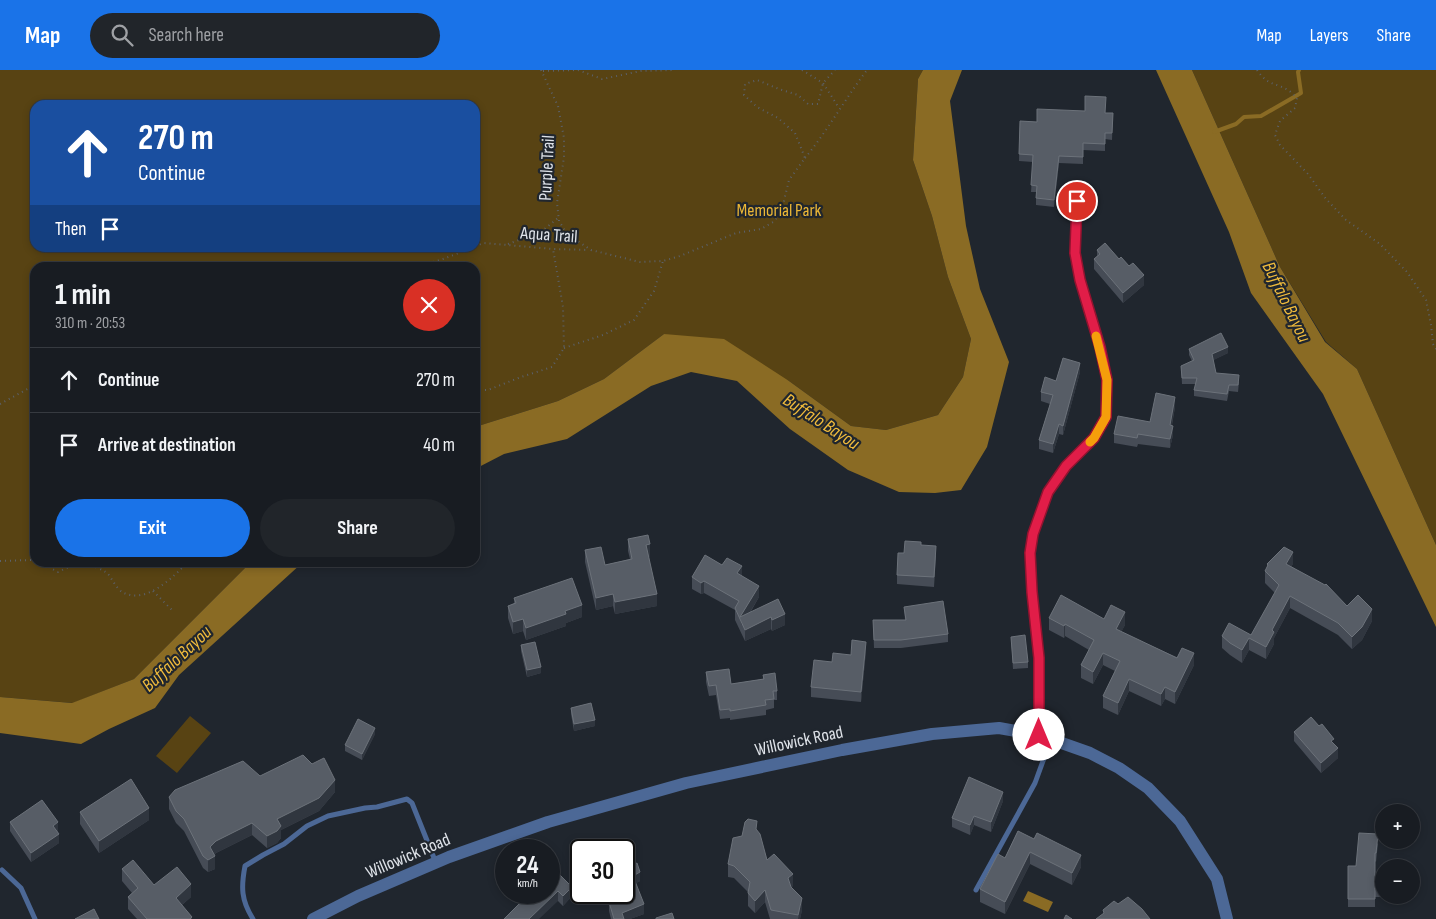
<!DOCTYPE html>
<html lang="en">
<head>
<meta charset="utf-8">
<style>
	body { margin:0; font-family:"Sofia Sans Condensed",sans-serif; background:#21252a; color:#f1f3f6; height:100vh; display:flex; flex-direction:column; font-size:19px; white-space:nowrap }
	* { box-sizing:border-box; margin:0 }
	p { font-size:16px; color:#9fa1a5 }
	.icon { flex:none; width:28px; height:28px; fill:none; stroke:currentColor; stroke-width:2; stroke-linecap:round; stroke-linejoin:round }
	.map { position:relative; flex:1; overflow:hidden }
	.sheet { position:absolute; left:30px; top:192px; width:450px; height:305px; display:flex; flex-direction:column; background:#181c22; border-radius:15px; box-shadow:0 2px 8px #0003,0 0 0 1px #363a40 }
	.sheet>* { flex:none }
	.guide { position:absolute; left:30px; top:30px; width:450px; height:152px; border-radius:15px; box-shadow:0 2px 8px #0003,0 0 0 1px #363a40; background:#1a4fa0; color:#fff; overflow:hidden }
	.controls { position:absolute; left:1375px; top:734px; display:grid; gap:10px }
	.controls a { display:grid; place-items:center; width:45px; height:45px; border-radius:50%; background:#181c22; box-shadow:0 2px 8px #0003,0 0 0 1px #363a40; font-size:25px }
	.speed { position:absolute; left:495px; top:769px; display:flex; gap:10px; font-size:25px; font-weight:700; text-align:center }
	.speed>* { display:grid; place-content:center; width:65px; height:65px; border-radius:50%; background:#181c22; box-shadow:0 2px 8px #0003,0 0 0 1px #363a40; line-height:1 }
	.speed small { font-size:12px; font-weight:400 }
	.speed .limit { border:2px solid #111; border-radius:8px; background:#fff; color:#111 }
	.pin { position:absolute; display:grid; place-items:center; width:42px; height:42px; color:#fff; margin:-21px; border:2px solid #fff; border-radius:50%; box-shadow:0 1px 5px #0007 }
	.me { position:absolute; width:55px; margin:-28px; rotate:0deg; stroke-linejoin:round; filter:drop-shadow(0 0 4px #0008) }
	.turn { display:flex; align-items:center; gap:18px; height:105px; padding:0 25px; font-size:22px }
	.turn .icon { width:65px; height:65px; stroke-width:2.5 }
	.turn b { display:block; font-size:35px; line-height:42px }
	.then { display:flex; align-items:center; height:48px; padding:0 25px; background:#0003; gap:10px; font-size:19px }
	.round { display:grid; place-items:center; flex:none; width:52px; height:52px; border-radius:26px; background:#21252a }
	.summary { display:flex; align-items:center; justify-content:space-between; height:85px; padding:0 25px }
	h1 { font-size:30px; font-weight:700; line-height:38px }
	.button { display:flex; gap:10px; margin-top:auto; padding:10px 25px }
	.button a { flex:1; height:58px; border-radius:30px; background:#1a73e8; color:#fff; font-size:20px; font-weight:700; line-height:58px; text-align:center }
	.button a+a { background:#21252a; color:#f1f3f6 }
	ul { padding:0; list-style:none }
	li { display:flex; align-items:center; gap:15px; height:65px; padding:0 25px; border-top:1px solid #363a40 }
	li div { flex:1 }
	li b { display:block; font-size:19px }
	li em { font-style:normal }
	header { display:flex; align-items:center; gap:30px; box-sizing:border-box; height:70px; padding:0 25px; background:#1a73e8; color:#fff }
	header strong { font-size:24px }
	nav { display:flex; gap:28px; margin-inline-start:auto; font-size:18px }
	.search { width:350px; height:45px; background:#21252a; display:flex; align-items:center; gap:12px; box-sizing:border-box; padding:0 18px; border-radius:28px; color:#9fa1a5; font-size:19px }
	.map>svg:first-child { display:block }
	.green { fill:#584313; fill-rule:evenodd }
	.water { fill:#8a6b24 }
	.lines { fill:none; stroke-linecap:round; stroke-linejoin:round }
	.stream { stroke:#8a6b24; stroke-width:4 }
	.path { stroke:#5c6169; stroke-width:2; stroke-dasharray:1 4; stroke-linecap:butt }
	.service { stroke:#4c6896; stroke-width:5 }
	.minor { stroke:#4c6896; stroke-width:10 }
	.tertiary { stroke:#4c6896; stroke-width:12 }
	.wall { fill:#464c56 }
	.shaded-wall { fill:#30363f }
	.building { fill:#575d66; stroke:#6c727a }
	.route-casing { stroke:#92132f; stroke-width:12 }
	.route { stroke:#e11d48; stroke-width:9 }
	.slow { stroke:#f59e0b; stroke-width:9 }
	.labels { text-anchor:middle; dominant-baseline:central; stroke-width:4.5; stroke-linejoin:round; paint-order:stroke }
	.street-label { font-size:18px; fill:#dfe3e9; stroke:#20262e }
	.park-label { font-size:18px; fill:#ebb736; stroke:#20262e }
	.water-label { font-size:19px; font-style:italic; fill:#f0bb3c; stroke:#20262e }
</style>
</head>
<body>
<header>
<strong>Map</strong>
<div class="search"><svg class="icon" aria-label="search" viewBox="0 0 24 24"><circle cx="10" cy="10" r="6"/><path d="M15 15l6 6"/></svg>Search here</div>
<nav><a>Map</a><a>Layers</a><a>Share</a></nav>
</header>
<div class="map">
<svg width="1436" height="849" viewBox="0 0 1436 849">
	<rect width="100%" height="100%" fill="#20262e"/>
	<path class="green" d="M0 0H923L918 9 913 90 932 146 948 207 971 269 963 307 938 345 886 360 851 356 789 311 664 264 604 309 558 331 475 357V198H35V492L250 493 134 609 73 633 0 627ZM35 35H475V178H35Z
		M1192 0H1436V475L1357 299 1326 272 1280 197Z
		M190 646 211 663 177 703 156 686Z"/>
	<path class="water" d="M923 0H962L950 31 966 156 980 219 1009 292 987 377 961 420 935 423 899 422 848 400 790 359 737 311 691 302 651 316 567 369 504 384 475 399V357L558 331 604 309 664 264 724 269 789 311 851 356 886 360 938 345 963 307 971 269 948 207 932 146 913 90 918 9Z
		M1156 0H1192L1280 197 1325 272 1357 299 1436 475V557L1323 324 1251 223 1229 162Z
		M250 493H302L179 605 155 638 109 659 81 674 0 663V627L72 633 134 609Z
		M1028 821 1053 832 1048 842 1023 831Z"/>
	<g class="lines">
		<path class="stream" d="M1214 62 1236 54 1244 47 1261 46 1301 23 1298 2 1299 0"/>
		<path class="path" d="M541 0 558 36 564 68V87L557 133 559 151 567 164 591 180 640 192 663 191 680 186 736 163 761 159 773 152 781 143 789 110 805 88 795 63 778 48 757 37 744 25 745 14 757 10 779 19 798 25 808 34H818L823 13 835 0
			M802 0 823 13 839 38
			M1257 0C1268 16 1274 12 1288 20 1291 22 1294 25 1297 28L1295 38 1280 51 1275 65 1280 75 1308 104 1326 129 1346 150 1380 174 1407 202 1426 230 1431 255 1433 274 1436 279
			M543 1 578 0 602 9 641 1 675 0
			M805 88C828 60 845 29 867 0
			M508 174 541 162 558 148
			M475 176 484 173 553 179 589 180
			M414 198 443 189 472 178
			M564 278 603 265 634 250 654 221 663 191
			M475 320H488L521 307 552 297 564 278 563 237 553 179
			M0 334 35 315
			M0 491 31 490 35 491
			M40 492 58 502C75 494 81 491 98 498 102 500 105 501 108 504 112 509 117 519 122 522 146 535 172 508 188 492
			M153 521 173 541"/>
		<path class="service" d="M1077 131 1075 183 1080 210
			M2 800 21 818 35 849
			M976 820 1035 713 1051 669
			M253 849C241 830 241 817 245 796L263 785 284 774 307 756 328 746 365 738 377 737 407 729 412 733 436 793"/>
		<path class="minor" d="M1039 665V588L1032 522 1030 483 1033 464 1048 422 1066 396 1094 368 1106 347 1107 310 1100 277 1080 210"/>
		<path class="tertiary" d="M313 849 358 826 449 787 548 752 686 713 842 680 932 664 999 658 1039 665 1090 683 1119 698 1148 718 1180 751 1217 809 1227 849"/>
	</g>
	<path class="wall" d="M1105 43H1113L1112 70 1105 69V81L1083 80V94L1059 93 1054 137 1036 135V122H1031L1033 92 1019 91 1020 51 1037 52Z
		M1097 180 1119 189 1144 215 1123 233 1094 199V189L1097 186Z
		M1189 279 1228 283 1213 290 1216 303 1239 312 1238 322 1229 321 1227 331 1194 326V320L1196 314H1182L1181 296 1192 291 1189 285Z
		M1080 302 1063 365 1059 364 1053 383 1039 379V370L1050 334 1041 331V322L1056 311Z
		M1175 337 1172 355 1173 365 1170 378 1138 374 1137 377 1114 373V364L1150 352Z
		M628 469 650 487H649L657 536 615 544 613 536 596 540 585 492V480L605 495 630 489 628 481Z
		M921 475 936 486 934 517 897 514V505L904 483Z
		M1267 494H1293L1291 496 1347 536 1372 551 1362 570 1352 579 1338 565 1290 538 1274 568V574L1266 589 1249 580 1242 593 1230 585 1222 578V566L1251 565 1275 523 1265 513V501L1267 498Z
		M742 506 759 527 750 543 778 529 785 555 772 561 771 559 745 571 735 550V540L704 523 701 524 692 519V507Z
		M514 528 582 547 566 553V556L526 570 523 561 513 564 508 548V536L514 533Z
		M904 537 948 564V572L901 578H874L873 550H905Z
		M1049 548 1104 549 1125 555 1121 562 1194 595 1175 634 1165 629 1161 636 1129 621 1118 645 1103 638V626L1115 601 1103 595 1093 614 1081 608V595L1089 580 1065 566 1064 568 1049 560Z
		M1011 567 1028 592V598L1013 599Z
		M521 575 541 603 527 607 521 581Z
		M866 581 861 632 811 627V617L832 592 851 585Z
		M706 602 731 614 763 609V605L777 621V630H774V638L766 640V645L730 650V648L720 649 716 625 709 626 706 612Z
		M571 638 595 656 574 661 571 644Z
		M1294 662 1338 688 1321 703 1294 671Z
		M375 664 362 690 345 681V675Z
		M260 706 335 722 319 741 281 760V768L277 773 267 778 252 765 216 783 214 785 215 799 208 802 203 798 184 761 176 753 169 739V727Z
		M1003 731 991 762 974 755 970 765 952 757V748Z
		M80 742 149 750 99 783 80 754Z
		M10 752 58 762 59 773 31 792 10 761Z
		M757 761 767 790 793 816 791 817 802 840 800 849H770L765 832 755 843 748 836V822L734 808 728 807V794Z
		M1018 761 1081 797 1072 815 1030 794 1005 844 980 832V819L1005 788Z
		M1378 773 1376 792 1375 791V806H1381V827H1375V837H1348V796H1356Z
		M624 788 640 811 636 813 644 844 630 849H611L609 841V832L610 831 608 822H624Z
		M122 799 154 815 191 827 182 835 192 849H137L128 839V827L132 823 122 811Z
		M549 806 572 826 563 836 558 831 521 832V823L549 822Z"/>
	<path class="shaded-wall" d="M1059 86V93L1054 137V130Z
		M1144 205V215L1123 233V223Z
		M1228 277V283L1212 291V284Z
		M1080 293V302L1063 365V356Z
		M1175 327V337L1170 364V355Z
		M1059 354V364L1053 383V374Z
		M1173 356V365L1170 378V369Z
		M650 474V487H646V475Z
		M1293 482V494L1286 506V494Z
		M742 496V508L737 503Z
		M704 511V523L701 524V513Z
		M759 516V527L742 555 740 547Z
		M613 524V536L596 540V528Z
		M657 524V536L615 544V532Z
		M1290 526V538L1274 568V574L1266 589V577L1272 560Z
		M582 535V547L566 553V556L526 570V558L565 541Z
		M1372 539V551L1362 570 1352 579V567Z
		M1125 542V555L1116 572V559Z
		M785 544V555L772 561V550Z
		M771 547V559L745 571V560Z
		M523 549V561L513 564V552Z
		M1065 554V566L1064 568V556Z
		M1249 568V580L1242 593V580Z
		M866 572V581L861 632V622Z
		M1103 583V595L1093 614V602Z
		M1194 583V595L1175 634V622Z
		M541 597V603L527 607V600Z
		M1129 609V621L1118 645V633Z
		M1165 617V629L1161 636V624Z
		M595 650V656L574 661V654Z
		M375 658V664L362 690V684Z
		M1338 678V688L1321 703V693Z
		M335 710V722L319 741 281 760V768L277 773 267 778V766L277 749Z
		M1003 722V731L991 762V752Z
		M149 738V750L99 783V771Z
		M974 746V755L970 765V755Z
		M58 752V762L53 765V756Z
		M252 753V765L216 783 211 788 215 786V799L208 802V790L210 777 216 771Z
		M59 764V773L31 792V783Z
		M1030 782V794L1005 844V832Z
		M1081 785V797L1072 815V803Z
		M640 802V811L633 815V806Z
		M793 804V816L788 820V808Z
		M191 814V827L176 840V828Z
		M572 817V826L563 836V826Z
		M765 820V832L755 843V831Z
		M558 821V831L539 849H529Z
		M802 828V840L800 849H798Z
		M644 834V844L630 849H622V843Z"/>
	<path class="building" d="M1085 26 1106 27 1105 43H1113L1112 63H1105V74L1083 73V87L1059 86 1054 130 1036 128 1037 116 1031 115 1033 85 1019 84 1020 51 1037 52V39L1085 41Z
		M1105 173 1119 189 1121 187 1129 196 1133 193 1144 205 1123 223 1094 189 1100 184 1097 180Z
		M1221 263 1228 277 1212 284 1216 303 1239 305 1238 315H1229L1227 324 1194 320 1197 308H1182L1181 296 1194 290 1189 279Z
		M1063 288 1080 293 1063 356 1059 354 1053 374 1039 370 1053 325 1041 322 1045 307 1056 311Z
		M1156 323 1175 327 1170 355 1173 356 1170 369 1138 364 1137 368 1114 364 1118 346 1150 352Z
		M648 465 650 474 646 475 657 524 615 532 613 524 596 528 585 480 601 477 605 495 632 489 628 469Z
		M905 471 921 472V475L936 476 934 507 897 505 898 483H904Z
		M1284 477 1293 482 1286 494 1325 515 1326 514 1347 536 1358 525 1372 539 1362 557 1352 567 1338 553 1290 526 1272 560 1274 562 1266 577 1249 568 1242 580 1230 573 1222 566 1229 553 1251 565 1279 515 1265 501 1268 495 1267 494Z
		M705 485 722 495 727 488 742 496 737 503 759 516 740 547 778 529 785 544 772 550 771 547 745 560 735 538 739 531 704 511 701 513 692 507Z
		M572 508 582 535 565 541 566 544 526 558 523 549 513 552 508 536 516 533 514 528Z
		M1061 525 1104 549 1111 535 1125 542 1116 559 1177 588 1182 578 1194 583 1175 622 1165 617 1161 624 1129 609 1118 633 1103 626 1120 591 1103 583 1093 602 1081 595 1094 570 1065 554 1064 556 1049 548Z
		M943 531 948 564 901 570H874L873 550H906L904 537Z
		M1025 565 1028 592 1013 593 1011 567Z
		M852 570 866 572 861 622 811 617 814 590 832 592 833 583 851 585Z
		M535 572 541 597 527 600 521 575Z
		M729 599 731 614 764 609 763 605 775 603 777 621H773L774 629 765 630 766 635 730 641V639L720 640 716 615 709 616 706 602Z
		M591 633 595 650 574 654 571 638Z
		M1311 647 1319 656 1322 654 1334 669 1331 671 1338 678 1321 693 1294 662Z
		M358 649 375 658 362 684 345 675Z
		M303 685 312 694 324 688 335 710 319 728 277 749 281 756 277 761 267 766 252 753 216 771 210 777 215 786 208 790 203 786 184 749 176 741 169 727 175 720 243 691 260 706Z
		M969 707 1003 722 991 752 974 746 970 755 952 748Z
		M131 709 149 738 99 771 80 742Z
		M42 730 58 752 53 756 59 764 31 783 10 752Z
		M748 749 757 751 756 759 760 764 767 790 774 784 793 804 788 808 791 817 802 828 798 845 771 840 765 820 755 831 748 823 750 812 734 796 728 794 733 768 742 766 745 752Z
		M1018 761 1034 769 1037 763 1081 785 1072 803 1030 782 1005 832 980 819 998 784 1005 788Z
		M1359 763 1378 764 1376 783H1375V806H1381V818H1375V829H1348V796H1356Z
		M627 787V789L632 788 635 794 637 793 640 802 633 806 644 834 622 843 624 849H614L609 832 612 830 610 822H624V788Z
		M133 790 154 815 177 797 191 814 176 828 192 847 190 849H147L128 827 138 818 122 799Z
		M555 800 572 817 563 826 558 821 529 849H504L526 827 521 823 522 822H549V806Z
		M1128 827 1142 839 1150 849H1096L1104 843 1103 840 1114 831 1118 834Z
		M94 839 99 849H75Z
		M672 843 674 849H656V848Z
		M1066 845 1072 849H1064Z"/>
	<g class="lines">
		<g class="route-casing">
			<path id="route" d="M1039 665V588L1032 522 1030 483 1033 464 1048 422 1066 396 1094 368 1106 347 1107 310 1100 277 1080 210 1075 183 1077 131"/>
		</g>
		<use href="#route" class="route"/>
		<path class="slow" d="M1090 372 1094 368 1106 347 1107 310 1096 266"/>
	</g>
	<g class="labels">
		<g class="street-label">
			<text transform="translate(547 98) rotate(-87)">Purple Trail</text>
			<text transform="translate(549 165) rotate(4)">Aqua Trail</text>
			<text transform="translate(799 671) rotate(-12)">Willowick Road</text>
			<text transform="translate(408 786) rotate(-23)">Willowick Road</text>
		</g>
		<g class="park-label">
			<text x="779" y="140">Memorial Park</text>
		</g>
		<g class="water-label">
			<text transform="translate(1286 232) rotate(64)">Buffalo Bayou</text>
			<text transform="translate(821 352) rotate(33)">Buffalo Bayou</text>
			<text transform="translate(177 589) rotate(-43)">Buffalo Bayou</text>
		</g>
	</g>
</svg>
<div class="controls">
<a>+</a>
<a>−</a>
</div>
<div class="speed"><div>24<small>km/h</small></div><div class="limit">30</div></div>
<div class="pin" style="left:1077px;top:131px;background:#d93025"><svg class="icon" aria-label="arrive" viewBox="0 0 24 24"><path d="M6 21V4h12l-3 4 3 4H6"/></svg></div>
<svg class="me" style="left:1039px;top:665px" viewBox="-20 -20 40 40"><circle r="19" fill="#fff"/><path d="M0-13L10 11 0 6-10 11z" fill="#e11d48"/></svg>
<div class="guide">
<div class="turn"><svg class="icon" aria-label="ahead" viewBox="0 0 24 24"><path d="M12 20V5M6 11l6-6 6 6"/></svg><div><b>270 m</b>Continue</div></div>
<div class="then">Then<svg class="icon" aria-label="arrive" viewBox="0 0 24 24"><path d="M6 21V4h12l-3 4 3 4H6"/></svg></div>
</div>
<section class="sheet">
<div class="summary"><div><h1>1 min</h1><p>310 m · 20:53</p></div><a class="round" style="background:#d93025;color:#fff"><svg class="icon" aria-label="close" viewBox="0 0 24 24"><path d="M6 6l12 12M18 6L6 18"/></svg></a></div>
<ul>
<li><svg class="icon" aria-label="ahead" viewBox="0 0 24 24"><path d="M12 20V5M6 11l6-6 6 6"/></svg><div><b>Continue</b></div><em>270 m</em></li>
<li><svg class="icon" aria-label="arrive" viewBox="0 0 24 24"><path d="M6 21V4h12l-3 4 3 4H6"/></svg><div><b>Arrive at destination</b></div><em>40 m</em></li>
</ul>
<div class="button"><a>Exit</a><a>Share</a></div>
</section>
</div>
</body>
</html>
